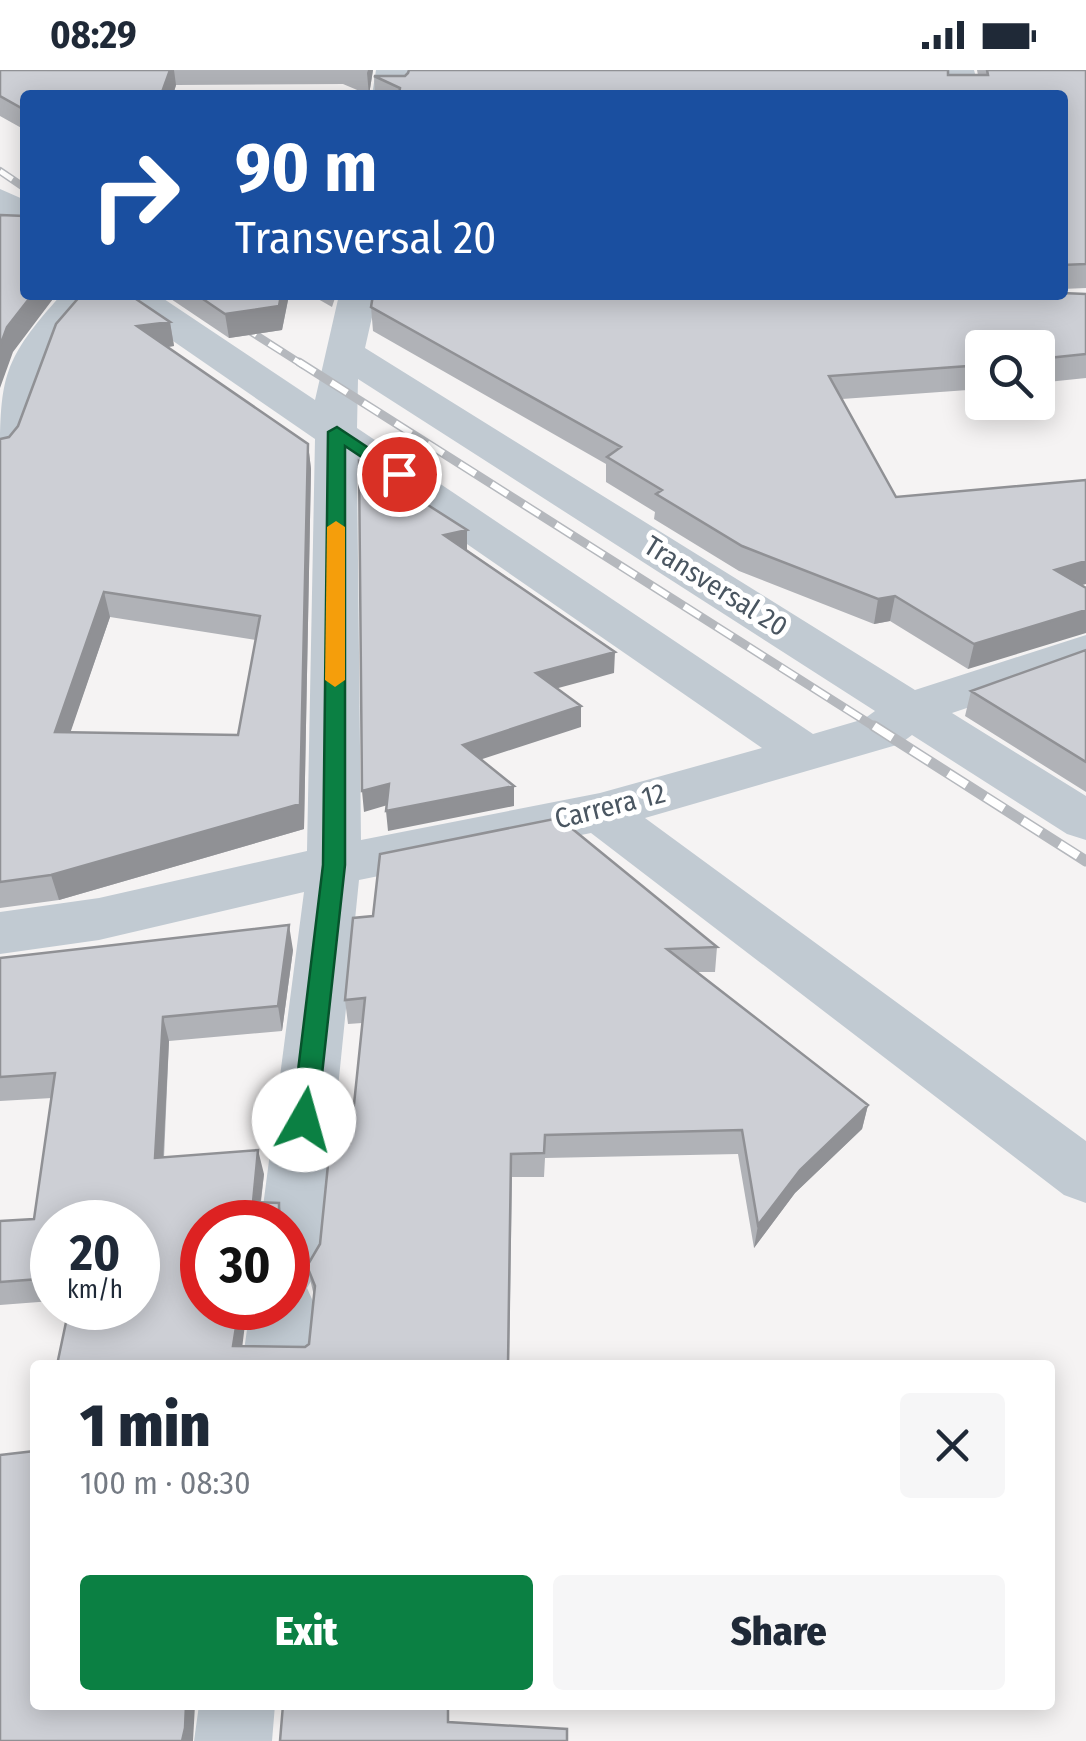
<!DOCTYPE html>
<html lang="en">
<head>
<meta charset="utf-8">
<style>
	body { margin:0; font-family:"Fira Sans Condensed",sans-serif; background:#f6f6f7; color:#1f2937; height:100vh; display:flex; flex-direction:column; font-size:38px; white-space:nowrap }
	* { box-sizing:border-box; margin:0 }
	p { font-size:32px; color:#747a83 }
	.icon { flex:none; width:55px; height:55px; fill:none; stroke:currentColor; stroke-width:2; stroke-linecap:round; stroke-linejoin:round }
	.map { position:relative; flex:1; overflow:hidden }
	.side { position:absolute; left:30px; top:1290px; width:1025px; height:350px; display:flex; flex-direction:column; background:#fff; border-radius:10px; box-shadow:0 5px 25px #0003 }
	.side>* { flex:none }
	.hud { position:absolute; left:20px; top:20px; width:1048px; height:210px; border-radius:10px; box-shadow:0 5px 25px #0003; background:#1a4fa0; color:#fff; overflow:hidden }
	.buttons { position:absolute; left:965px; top:260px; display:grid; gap:20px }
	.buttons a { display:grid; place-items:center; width:90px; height:90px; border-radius:10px; background:#fff; box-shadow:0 5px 25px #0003; font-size:50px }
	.speed { position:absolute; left:30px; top:1130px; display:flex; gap:20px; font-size:50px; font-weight:700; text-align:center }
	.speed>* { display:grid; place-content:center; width:130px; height:130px; border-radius:50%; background:#fff; box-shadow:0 5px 25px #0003; line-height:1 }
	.speed small { font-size:25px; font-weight:400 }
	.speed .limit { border:15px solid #d22; background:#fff; color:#111 }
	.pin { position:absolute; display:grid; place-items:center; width:85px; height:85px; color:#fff; margin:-42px; border:5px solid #fff; border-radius:50%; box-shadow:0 2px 10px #0007 }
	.me { position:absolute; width:110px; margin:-55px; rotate:7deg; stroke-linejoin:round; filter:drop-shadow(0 0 8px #0008) }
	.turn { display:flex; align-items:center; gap:35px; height:210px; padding:0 50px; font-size:45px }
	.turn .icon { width:130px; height:130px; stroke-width:2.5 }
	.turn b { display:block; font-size:70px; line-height:85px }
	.round { display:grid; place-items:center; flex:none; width:105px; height:105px; border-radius:10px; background:#f6f6f7 }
	.headline { display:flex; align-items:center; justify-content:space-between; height:170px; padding:0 50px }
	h1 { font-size:60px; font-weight:800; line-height:75px }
	.cta { display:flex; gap:20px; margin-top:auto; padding:20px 50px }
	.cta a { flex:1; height:115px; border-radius:10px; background:#0b8043; color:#fff; font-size:40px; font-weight:800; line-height:115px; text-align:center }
	.cta a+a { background:#f6f6f7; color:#1f2937 }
	.status { display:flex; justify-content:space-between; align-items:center; height:70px; padding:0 50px; background:#fff; direction:ltr }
	.status svg { height:28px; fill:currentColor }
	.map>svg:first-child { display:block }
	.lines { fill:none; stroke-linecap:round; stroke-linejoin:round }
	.minor { fill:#c1cad2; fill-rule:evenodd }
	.rail-far2-casing { stroke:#b5b8bd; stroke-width:8 }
	.rail-far1-casing { stroke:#b5b8bd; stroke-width:9 }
	.rail-casing { stroke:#b5b8bd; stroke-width:11 }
	.rail-far2 { stroke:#fff; stroke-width:5; stroke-dasharray:15; stroke-linecap:butt }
	.rail-far1 { stroke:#fff; stroke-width:6; stroke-dasharray:19; stroke-linecap:butt }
	.rail { stroke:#fff; stroke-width:8; stroke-dasharray:22; stroke-linecap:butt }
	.wall { fill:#b0b2b7; fill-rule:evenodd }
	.shaded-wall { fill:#909195 }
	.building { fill:#cdcfd5; stroke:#909195; stroke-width:2.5; fill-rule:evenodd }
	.route { fill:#0b8043; stroke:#07532c; stroke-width:2.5 }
	.slow { fill:#f59e0b }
	.labels { text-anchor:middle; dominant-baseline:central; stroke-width:10; stroke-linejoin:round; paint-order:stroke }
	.street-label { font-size:28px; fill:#4a5661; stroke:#fff }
</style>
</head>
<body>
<div class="status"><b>08:29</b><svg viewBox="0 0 49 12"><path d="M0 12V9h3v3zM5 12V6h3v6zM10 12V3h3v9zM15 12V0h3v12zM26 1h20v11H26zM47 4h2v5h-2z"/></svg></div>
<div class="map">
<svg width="1086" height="1671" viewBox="0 0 1086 1671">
	<rect width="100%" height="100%" fill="#f5f3f3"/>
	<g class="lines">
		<path class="minor" d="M376 0H408L406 25H372Z
			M942 0H974L981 25H947Z
			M0 119 25 130V157L0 146Z
			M61 225H101L58 277 21 379 15 388 0 392C0 306 3 290 61 225Z
			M113 225H158L315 330 339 225H377L365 278 915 620 1086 565V598L952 643 1086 726V770L1067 764 912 665 900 674 645 748 1086 1071V1133L1064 1125 591 763 359 810 320 1196 307 1218 316 1238 310 1295H242L250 1238H288V1152H261L304 822 99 870 0 884V842L99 828 307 781 315 369 118 233ZM358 309 875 641 864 649 813 664 357 358ZM357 398 762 678 600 723 361 770Z
			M199 1635H275L272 1671H194Z"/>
		<g class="rail-far2-casing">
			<path id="rail-far2" d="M0 101 25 118
				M193 225 303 295"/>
		</g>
		<g class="rail-far1-casing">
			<path id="rail-far1" d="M299 292 878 659"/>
		</g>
		<g class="rail-casing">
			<path id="rail" d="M874 656 1086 791"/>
		</g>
		<use href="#rail-far2" class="rail-far2"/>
		<use href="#rail-far1" class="rail-far1"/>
		<use href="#rail" class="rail"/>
	</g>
	<path class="wall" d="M0 0H373L369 25 343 14 176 15 173 25H25V60L0 46Z
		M977 0H1086V218L1062 219V25H375L374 6H405L408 3 948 5H978Z
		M1086 224V308L1038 313V278H982V319L842 329 896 427 1081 515 968 599 890 551 874 554 739 501 654 449 655 442 606 412V394L373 261 371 237Z
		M165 225H289L282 260 229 268Z
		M311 225H336L332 237Z
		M170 252 174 276 167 277 308 374 311 399 304 759 59 830 0 838V369L9 367ZM110 547 256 570 238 665 70 662Z
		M1086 580V722L965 646 971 621Z
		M353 848 717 877 715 902H697L868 1035 862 1059 795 1123 754 1178 738 1084 545 1088 544 1107H512L509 1295H57L138 1238 52 1152V1231L0 1235V1151L34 1149 52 1028 0 1031V888L293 880 282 961 169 971 164 1088 264 1104 261 1132 279 1133 284 1152H202L242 1276 305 1277 309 1274 314 1226 307 1196 320 1174 350 1073 362 953 348 954 345 930Z"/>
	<path class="shaded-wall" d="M170 0H174L176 15 173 25H161Z
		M368 0H373L369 25 367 3Z
		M32 225H56L13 282 0 318V324V276L7 257Z
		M281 225H289L282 260 229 268 225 244Z
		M170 252 174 276 142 281 137 256Z
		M308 374 311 399 304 759 59 830 51 805 300 734Z
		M467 460V480L445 485 444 465Z
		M1086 491V514L1048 525 1055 500Z
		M104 522 110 547 62 687 55 662Z
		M895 526 890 551 874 554 878 529Z
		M1086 540V563L968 599 974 574Z
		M615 582 614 603 536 624V603Z
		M581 636V657L464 695 463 675Z
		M389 714 391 734 364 742 362 721Z
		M514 716V736L388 761 386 741Z
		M289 855 293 880 282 961 278 936Z
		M163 947 169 971 162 1111 155 1088Z
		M868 1035 862 1059 795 1123 754 1178 758 1155 800 1100Z
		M258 1080 264 1104 258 1152 253 1132Z
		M239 1238H247L240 1295 233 1276Z
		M186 1635H195L193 1671H182Z"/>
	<path class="building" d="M0 0H170L161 25H25V40L0 26Z
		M409 0H948V5H988L987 0H1086V194L1062 195V25H399L400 18 374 6H405L408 3Z
		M0 145 25 146V225H32L7 257 0 276Z
		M1062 223 1086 224V284L1038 289V278H982V295L829 306 896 427 1086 410V491L1055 500 1086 518V540L974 574 895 526 878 529 742 476 656 424 662 420 607 387 621 377 371 237 373 225H1062Z
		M81 225H130L170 252 137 256 308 374 300 734 51 805 0 812V369L9 367 18 356 56 254ZM104 522 260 546 238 665 55 662Z
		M197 225H281L279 236 225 244Z
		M359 391 467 460 444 465 615 582 536 603 581 636 463 675 514 716 386 741 389 714 362 721Z
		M1086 580V692L971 621Z
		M559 748 717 877 667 879 868 1035 800 1100 758 1155 742 1060 545 1065 544 1083 511 1084 508 1295H57L69 1238H138V1152H52V1208L0 1212V1151L34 1149 55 1003 0 1007V888L289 855 278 936 163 947 155 1088 258 1080 253 1132 279 1133V1152H202V1238H239L233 1276 305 1277 309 1274 315 1216 307 1196 320 1174 330 1075 350 1073 365 928 345 930 353 848 373 846 380 784Z
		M35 1381V1635H186L185 1658 182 1671H0V1385Z
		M283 1635H448V1652L567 1659V1671H280Z"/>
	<path class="route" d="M337 357 408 404 405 408H393L345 376V795L317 1050 313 1057 304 1060 295 1057 292 1050 323 795 328 362Z"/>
	<path class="slow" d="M336 451 345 457V610L335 617 325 610 327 457Z"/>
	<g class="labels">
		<g class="street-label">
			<text transform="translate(716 516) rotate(32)">Transversal 20</text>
			<text transform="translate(610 736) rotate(-14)">Carrera 12</text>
		</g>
	</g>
</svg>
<div class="buttons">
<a><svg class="icon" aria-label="search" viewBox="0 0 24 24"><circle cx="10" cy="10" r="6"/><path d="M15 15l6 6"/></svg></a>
</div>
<div class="speed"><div>20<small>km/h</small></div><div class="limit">30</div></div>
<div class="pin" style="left:399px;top:404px;background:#d93025"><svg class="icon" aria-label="arrive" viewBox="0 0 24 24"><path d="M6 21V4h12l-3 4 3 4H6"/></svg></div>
<svg class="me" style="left:304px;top:1050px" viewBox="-20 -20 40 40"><circle r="19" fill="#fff"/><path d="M0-13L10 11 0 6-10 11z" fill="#0b8043"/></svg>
<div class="hud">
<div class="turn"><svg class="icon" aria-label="right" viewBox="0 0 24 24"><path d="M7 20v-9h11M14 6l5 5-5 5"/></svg><div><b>90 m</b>Transversal 20</div></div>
</div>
<section class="side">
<div class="headline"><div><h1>1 min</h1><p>100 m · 08:30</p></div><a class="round"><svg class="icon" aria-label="close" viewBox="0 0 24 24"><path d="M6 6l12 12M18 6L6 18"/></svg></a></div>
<div class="cta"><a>Exit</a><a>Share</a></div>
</section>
</div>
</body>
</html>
